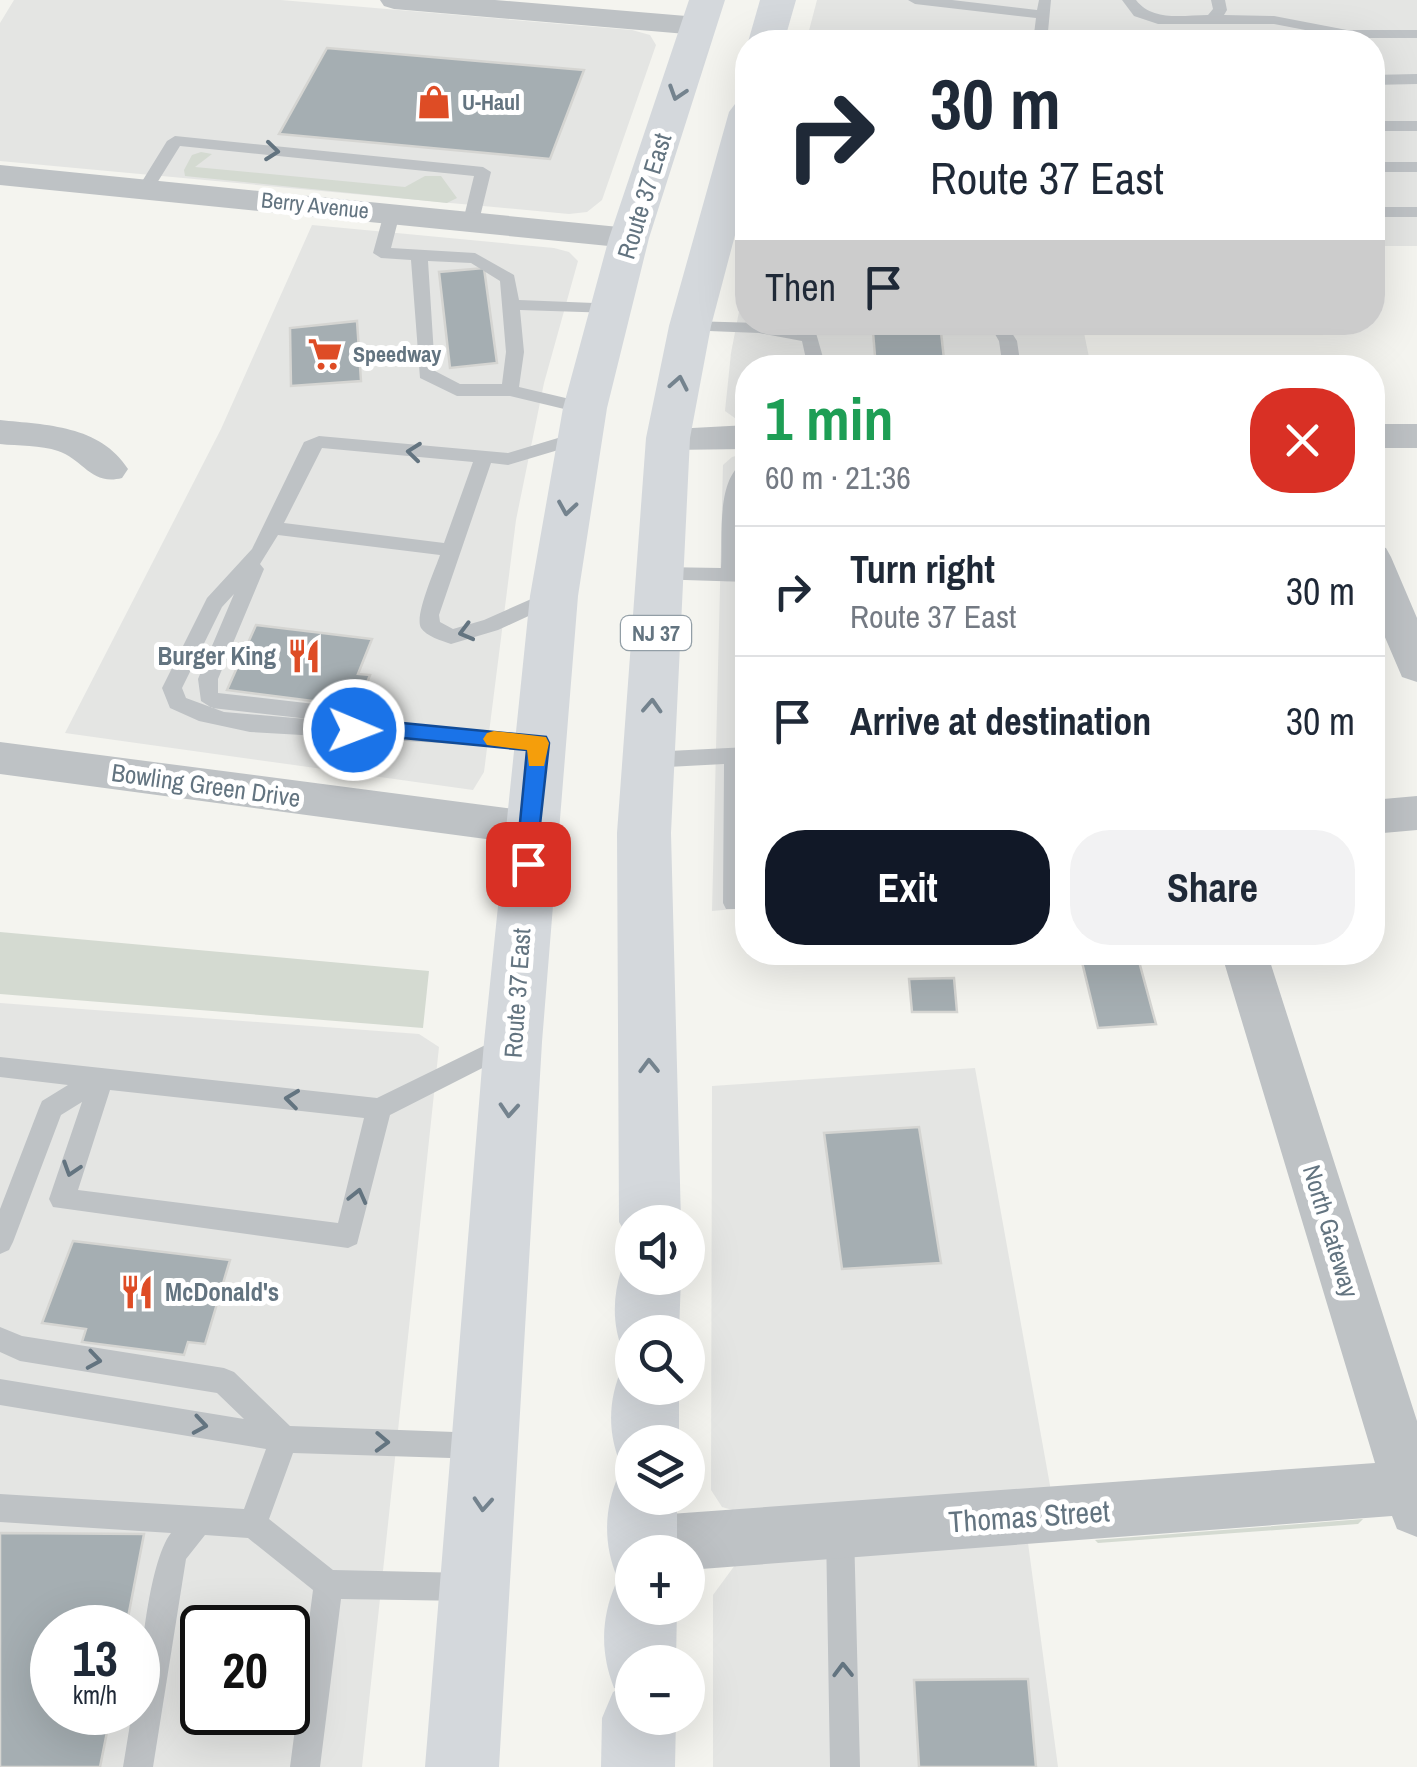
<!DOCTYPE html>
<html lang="en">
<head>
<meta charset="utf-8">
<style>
	body { margin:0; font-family:"Archivo Narrow",sans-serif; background:#f2f2f3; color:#1f2937; height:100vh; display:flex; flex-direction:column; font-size:38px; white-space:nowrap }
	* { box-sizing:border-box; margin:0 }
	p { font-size:32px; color:#747a83 }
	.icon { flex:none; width:55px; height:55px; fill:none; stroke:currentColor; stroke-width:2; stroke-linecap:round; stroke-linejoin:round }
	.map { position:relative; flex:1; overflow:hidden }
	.panel { position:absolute; left:735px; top:355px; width:650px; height:610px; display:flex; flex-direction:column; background:#fff; border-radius:40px; box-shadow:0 10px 40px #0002 }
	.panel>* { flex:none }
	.hud { position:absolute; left:735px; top:30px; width:650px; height:305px; border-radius:40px; box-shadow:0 10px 40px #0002; background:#fff; color:#1f2937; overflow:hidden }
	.tools { position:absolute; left:615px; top:1205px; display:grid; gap:20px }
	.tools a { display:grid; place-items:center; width:90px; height:90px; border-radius:50%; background:#fff; box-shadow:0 10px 40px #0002; font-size:50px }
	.speed { position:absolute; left:30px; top:1605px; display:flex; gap:20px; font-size:50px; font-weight:700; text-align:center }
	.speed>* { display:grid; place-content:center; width:130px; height:130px; border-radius:50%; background:#fff; box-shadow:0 10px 40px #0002; line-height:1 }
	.speed small { font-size:25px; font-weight:400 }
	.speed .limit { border:5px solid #111; border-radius:15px; background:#fff; color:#111 }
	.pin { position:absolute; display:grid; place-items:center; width:85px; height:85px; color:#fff; margin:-42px; border-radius:20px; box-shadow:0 5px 15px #0006 }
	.me { position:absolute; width:110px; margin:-55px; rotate:91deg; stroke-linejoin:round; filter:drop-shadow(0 0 8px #0008) }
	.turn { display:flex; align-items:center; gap:35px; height:210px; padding:0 30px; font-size:45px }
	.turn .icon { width:130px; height:130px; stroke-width:2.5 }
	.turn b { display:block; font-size:70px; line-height:85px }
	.then { display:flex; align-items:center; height:95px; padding:0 30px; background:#0003; gap:20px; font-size:38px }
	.round { display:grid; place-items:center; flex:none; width:105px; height:105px; border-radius:40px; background:#f2f2f3 }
	.summary { display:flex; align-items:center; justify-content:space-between; height:170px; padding:0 30px }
	h1 { font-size:60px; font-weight:800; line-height:75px; color:#1e9e55 }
	.action { display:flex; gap:20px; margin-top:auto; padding:20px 30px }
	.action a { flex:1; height:115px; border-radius:40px; background:#111827; color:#fff; font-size:40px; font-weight:800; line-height:115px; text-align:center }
	.action a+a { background:#f2f2f3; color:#1f2937 }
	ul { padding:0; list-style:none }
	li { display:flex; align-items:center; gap:30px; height:130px; padding:0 30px; border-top:2px solid #e0e1e3 }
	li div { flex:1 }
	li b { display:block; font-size:38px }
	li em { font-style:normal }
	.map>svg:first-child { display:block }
	.built { fill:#e4e5e3; fill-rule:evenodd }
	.green { fill:#d4dad1 }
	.building { fill:#a5aeb2; stroke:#d5d5d2; stroke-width:2.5 }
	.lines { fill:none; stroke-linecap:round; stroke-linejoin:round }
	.service { fill:#bec2c5; fill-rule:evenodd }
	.minor { fill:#bec2c5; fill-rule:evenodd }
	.trunk { fill:#d4d8dc; fill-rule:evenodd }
	.oneway { stroke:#74838e }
	.oneway2 { stroke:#637480 }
	.route { fill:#1a73e8; stroke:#114b97; stroke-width:2.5 }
	.slow { fill:#f59e0b }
	.labels { text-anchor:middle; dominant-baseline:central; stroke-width:10; stroke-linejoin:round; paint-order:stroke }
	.far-poi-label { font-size:22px; font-weight:bold; fill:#637480; stroke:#fff; text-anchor:start }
	.far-street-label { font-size:22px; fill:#637480; stroke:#fff }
	.shield { fill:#fff; stroke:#929ea6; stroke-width:2.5 }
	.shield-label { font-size:22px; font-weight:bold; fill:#637480 }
	.street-label { font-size:25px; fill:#637480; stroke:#fff }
	.poi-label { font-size:25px; font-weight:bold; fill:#637480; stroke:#fff; text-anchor:end }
	.near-street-label { font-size:30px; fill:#637480; stroke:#fff }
</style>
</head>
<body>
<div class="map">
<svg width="1417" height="1767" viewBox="0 0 1417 1767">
	<rect width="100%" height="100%" fill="#f4f4ef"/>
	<path class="built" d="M14 0H281L632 30 650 35 656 45 602 200 587 212 569 214 0 161V23Z
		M817 0H1417V246H1373L1372 42H806Z
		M312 225 554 248 569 252 578 261 544 383 516 520 484 772 473 790 65 733 221 429Z
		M747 270 748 322 1082 323 1091 367 748 368 747 422 739 421 725 411 731 353Z
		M747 453V908L712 911 723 465 732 457Z
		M0 1003 419 1034 439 1047 362 1767H0ZM52 1628H138V1712H52ZM202 1628H288V1712H202Z
		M975 1068 1051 1491 743 1513 722 1507 711 1490 712 1086Z
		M1028 1543 1058 1767H713V1595L735 1565Z"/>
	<path class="green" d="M201 152 212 154 195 167 405 187 425 176H441L457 198 447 203 185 176 184 170 192 155Z
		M0 932 429 971 423 1028 0 994Z
		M1363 1519 1358 1524 1098 1543 1095 1540Z"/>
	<path class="building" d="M327 48 584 70 550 159 279 134Z
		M484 268 497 363 450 368 439 272Z
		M357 321 361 381 291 386 290 328Z
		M873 332H941L945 368H876Z
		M256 625 372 639 358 674 370 675 364 690 350 688 344 705 227 690Z
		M1137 954 1156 1024 1098 1028 1081 958Z
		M954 978 957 1012H912L909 979Z
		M919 1127 941 1263 842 1269 824 1133Z
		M73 1241 230 1260 205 1344 188 1342 184 1355 82 1342 86 1329 42 1323Z
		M0 1533 144 1534 126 1628H52V1712H111L100 1767H0Z
		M1028 1679 1036 1767H919L914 1680Z"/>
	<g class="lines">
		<path class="service" d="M908 0H952L1037 10 1039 0H1051L1047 42H1033L1036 18 915 4Z
			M1122 0H1136C1153 22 1183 15 1208 15L1213 9 1211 0H1225L1227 10 1224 15 1274 16 1347 30H1417V38H1347L1274 24H1158L1134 16Z
			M767 35 962 38 969 42H762V36Z
			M1417 74V84L1372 85V75Z
			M1372 121H1417V131H1372Z
			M175 136 483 167 491 172 479 221 471 226 463 221 474 176 180 146 152 191H140L138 188 167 141Z
			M1372 162H1417V172H1372Z
			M1372 207H1417V217H1372Z
			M392 208 400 213 391 248 475 253 514 275 519 300 619 304 622 308 613 313 520 310 524 352 519 387 591 404V412L585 414 510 396H457L420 378 411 260 381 258 373 253 384 213ZM428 261 471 263 500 281 506 352 502 384H460L435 371Z
			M690 321 759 323 816 333 826 368H808L802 341 759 333 684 330V322Z
			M988 322H1005L1017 341 1021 368H1003L999 341Z
			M578 432 587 438 585 442 508 465 491 463 439 615 440 622 453 629 484 620 554 589 564 596 561 601 498 630 451 644C442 641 426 636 421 628 414 616 435 570 440 555L278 535 260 564 264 569 218 679V693L323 705 363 717 366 721 538 735 549 743 545 749 250 732 199 721 170 708 162 688 207 598 252 549 304 442 319 436 508 453ZM322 448 473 462 444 543 284 523ZM234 594 198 679 201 701 212 708 318 720 224 712 186 698 182 688 222 607Z
			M748 460 740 568H748V582L653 579 650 574 653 569 660 567 721 568C723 537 715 474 748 460Z
			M748 747 745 903 742 909H726L723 903 724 764 649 768 638 760 649 752Z
			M510 1033 518 1036 522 1043 518 1050 390 1115 357 1244 348 1248 53 1207 49 1199 82 1102 61 1115 13 1242 9 1250 0 1254V1209L39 1108 42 1101 68 1085 0 1077V1057L377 1098ZM110 1090 364 1118 338 1223 78 1190Z
			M0 1327 22 1336 224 1368 234 1372 290 1426 482 1433 492 1437 496 1446 492 1455 482 1459 293 1453 269 1519 333 1570 468 1573 478 1577 482 1587 478 1597 468 1601 341 1599 320 1767H290L313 1590 248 1538 205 1535 186 1559 153 1767H123L132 1712H138C138 1673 148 1562 171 1533L0 1522V1494L244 1509 266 1449 0 1405V1379L244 1419 217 1393 20 1361 0 1352Z
			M840 1517 850 1521 854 1531 860 1767H830L826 1531 830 1521Z"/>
		<path class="minor" d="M380 0H495L698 17 708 20 713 26 708 32 698 35 394 9 384 6Z
			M0 165 629 228 641 231 646 238 641 245 629 248 0 185Z
			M0 420C46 425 100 425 128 469L122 478C91 486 83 459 58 451 41 445 18 446 0 444Z
			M1372 424H1417V448H1372Z
			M748 425V449L668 450 655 446 650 438 655 430Z
			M1372 544 1386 548 1391 557 1417 618V682L1402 677 1372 607Z
			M0 742 530 811 546 816 552 828 546 840 530 845 0 774Z
			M1417 796V830L1372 834V800Z
			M1221 952H1267L1417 1421V1537L1397 1529 1392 1516 688 1570V1552H632V1570L622 1565 613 1545 622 1525 642 1516 1375 1463Z"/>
		<path class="trunk" d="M689 0H725L649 238 607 408 578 596 542 1042 499 1767H425L484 1042 530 596 563 408 609 238Z
			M760 0H796L784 42H748Z
			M748 101V186L711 326 690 438 671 833 681 1222H632V1244L619 1222 617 833 646 438 669 326 729 112 735 104Z
			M632 1255V1278H681L679 1332H632V1357L624 1353C610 1323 613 1288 626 1257Z
			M632 1362V1388H679V1442H632V1498H677V1552H632V1608H677L676 1662H632V1718H676L675 1767H601L602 1718 613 1692 619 1689 614 1688C600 1652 601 1618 616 1583L624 1579 617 1577C603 1543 604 1508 619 1474L631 1469 621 1465C607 1433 608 1398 623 1366Z"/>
	</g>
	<defs><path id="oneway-chevron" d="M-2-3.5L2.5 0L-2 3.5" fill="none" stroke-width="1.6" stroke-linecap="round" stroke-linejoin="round" transform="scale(2.5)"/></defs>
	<g class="oneway">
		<use href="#oneway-chevron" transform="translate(677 93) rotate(108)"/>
		<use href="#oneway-chevron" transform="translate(679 383) rotate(-79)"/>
		<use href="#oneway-chevron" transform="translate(567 508) rotate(99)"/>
		<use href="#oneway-chevron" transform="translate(652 706) rotate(-87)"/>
		<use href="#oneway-chevron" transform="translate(649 1066) rotate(-91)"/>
		<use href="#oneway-chevron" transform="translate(509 1110) rotate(94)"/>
		<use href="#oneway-chevron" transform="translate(483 1504) rotate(94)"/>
	</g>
	<g class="oneway2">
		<use href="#oneway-chevron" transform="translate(272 151) rotate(6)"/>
		<use href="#oneway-chevron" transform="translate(414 452) rotate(-174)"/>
		<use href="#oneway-chevron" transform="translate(466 632) rotate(165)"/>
		<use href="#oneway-chevron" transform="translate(292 1099) rotate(-173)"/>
		<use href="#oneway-chevron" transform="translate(71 1169) rotate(108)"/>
		<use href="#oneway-chevron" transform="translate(358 1196) rotate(-76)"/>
		<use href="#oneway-chevron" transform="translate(94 1360) rotate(9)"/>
		<use href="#oneway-chevron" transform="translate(200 1425) rotate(9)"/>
		<use href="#oneway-chevron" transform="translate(382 1442) rotate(2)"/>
		<use href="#oneway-chevron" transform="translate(843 1670) rotate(-91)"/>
	</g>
	<path class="route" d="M382 721 546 737 549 743 535 870 528 873 516 864 527 750 382 736 354 737 343 730 354 722Z"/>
	<path class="slow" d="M494 731 546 737 549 743 544 766H529L527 750 487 745 483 739 487 733Z"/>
	<defs>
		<g id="shop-bare" transform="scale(2.7)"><path d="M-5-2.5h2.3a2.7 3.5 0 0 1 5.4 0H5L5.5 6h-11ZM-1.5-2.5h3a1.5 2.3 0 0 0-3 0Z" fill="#de4c25" stroke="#fff" stroke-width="2.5" paint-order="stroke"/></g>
		<g id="supermarket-bare" transform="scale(2.7)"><path d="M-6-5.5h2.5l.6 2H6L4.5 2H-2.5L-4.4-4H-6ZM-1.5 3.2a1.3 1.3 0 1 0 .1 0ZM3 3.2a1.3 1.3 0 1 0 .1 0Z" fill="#de4c25" stroke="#fff" stroke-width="2.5" paint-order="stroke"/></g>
		<g id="restaurant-bare" transform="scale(2.7)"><path d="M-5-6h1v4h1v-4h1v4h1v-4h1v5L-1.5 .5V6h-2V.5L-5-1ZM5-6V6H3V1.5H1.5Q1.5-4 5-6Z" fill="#de4c25" stroke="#fff" stroke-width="2.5" paint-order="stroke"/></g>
	</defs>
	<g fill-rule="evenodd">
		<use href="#shop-bare" x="434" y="102"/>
		<use href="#supermarket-bare" x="325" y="354"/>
		<use href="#restaurant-bare" x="304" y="656"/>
		<use href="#restaurant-bare" x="137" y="1292"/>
	</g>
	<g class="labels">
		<g class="far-poi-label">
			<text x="462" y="102">U-Haul</text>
			<text x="353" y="354">Speedway</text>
		</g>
		<g class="far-street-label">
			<text transform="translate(315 205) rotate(6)">Berry Avenue</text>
		</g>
		<rect class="shield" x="621" y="616" width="70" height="34" rx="8"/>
		<g class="shield-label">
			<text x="656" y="633">NJ 37</text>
		</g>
		<g class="street-label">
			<text transform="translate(644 196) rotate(-73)">Route 37 East</text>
			<text transform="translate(206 785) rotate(8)">Bowling Green Drive</text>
			<text transform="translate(517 993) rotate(-86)">Route 37 East</text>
			<text transform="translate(1331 1231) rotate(73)">North Gateway</text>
		</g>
		<g class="poi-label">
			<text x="276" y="656">Burger King</text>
			<text x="165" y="1292" text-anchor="start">McDonald's</text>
		</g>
		<g class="near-street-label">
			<text transform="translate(1029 1516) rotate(-4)">Thomas Street</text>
		</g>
	</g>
</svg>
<div class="tools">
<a><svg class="icon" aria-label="sound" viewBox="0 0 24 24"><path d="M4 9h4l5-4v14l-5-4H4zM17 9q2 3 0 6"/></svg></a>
<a><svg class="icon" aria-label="search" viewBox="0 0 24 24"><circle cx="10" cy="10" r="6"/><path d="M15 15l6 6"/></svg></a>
<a><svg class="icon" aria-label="layers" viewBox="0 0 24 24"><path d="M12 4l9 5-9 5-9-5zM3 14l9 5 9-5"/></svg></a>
<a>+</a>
<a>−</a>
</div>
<div class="speed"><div>13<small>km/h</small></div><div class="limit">20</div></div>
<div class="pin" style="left:528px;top:864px;background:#d93025"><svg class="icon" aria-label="arrive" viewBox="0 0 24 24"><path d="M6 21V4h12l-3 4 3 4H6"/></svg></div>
<svg class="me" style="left:354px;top:730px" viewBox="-20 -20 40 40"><circle r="17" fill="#1a73e8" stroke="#fff" stroke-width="3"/><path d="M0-11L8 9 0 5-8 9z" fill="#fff"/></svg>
<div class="hud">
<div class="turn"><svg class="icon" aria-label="right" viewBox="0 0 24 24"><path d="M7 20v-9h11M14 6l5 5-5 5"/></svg><div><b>30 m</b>Route 37 East</div></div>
<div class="then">Then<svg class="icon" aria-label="arrive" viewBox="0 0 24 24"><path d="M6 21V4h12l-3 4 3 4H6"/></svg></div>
</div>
<section class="panel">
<div class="summary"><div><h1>1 min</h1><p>60 m · 21:36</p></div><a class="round" style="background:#d93025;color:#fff"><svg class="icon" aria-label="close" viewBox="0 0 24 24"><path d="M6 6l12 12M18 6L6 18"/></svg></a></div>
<ul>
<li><svg class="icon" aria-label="right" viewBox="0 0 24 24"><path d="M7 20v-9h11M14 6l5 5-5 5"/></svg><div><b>Turn right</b><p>Route 37 East</p></div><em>30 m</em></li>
<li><svg class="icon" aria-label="arrive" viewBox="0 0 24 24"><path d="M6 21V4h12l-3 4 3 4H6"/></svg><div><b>Arrive at destination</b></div><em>30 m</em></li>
</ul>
<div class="action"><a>Exit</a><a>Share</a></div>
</section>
</div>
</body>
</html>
